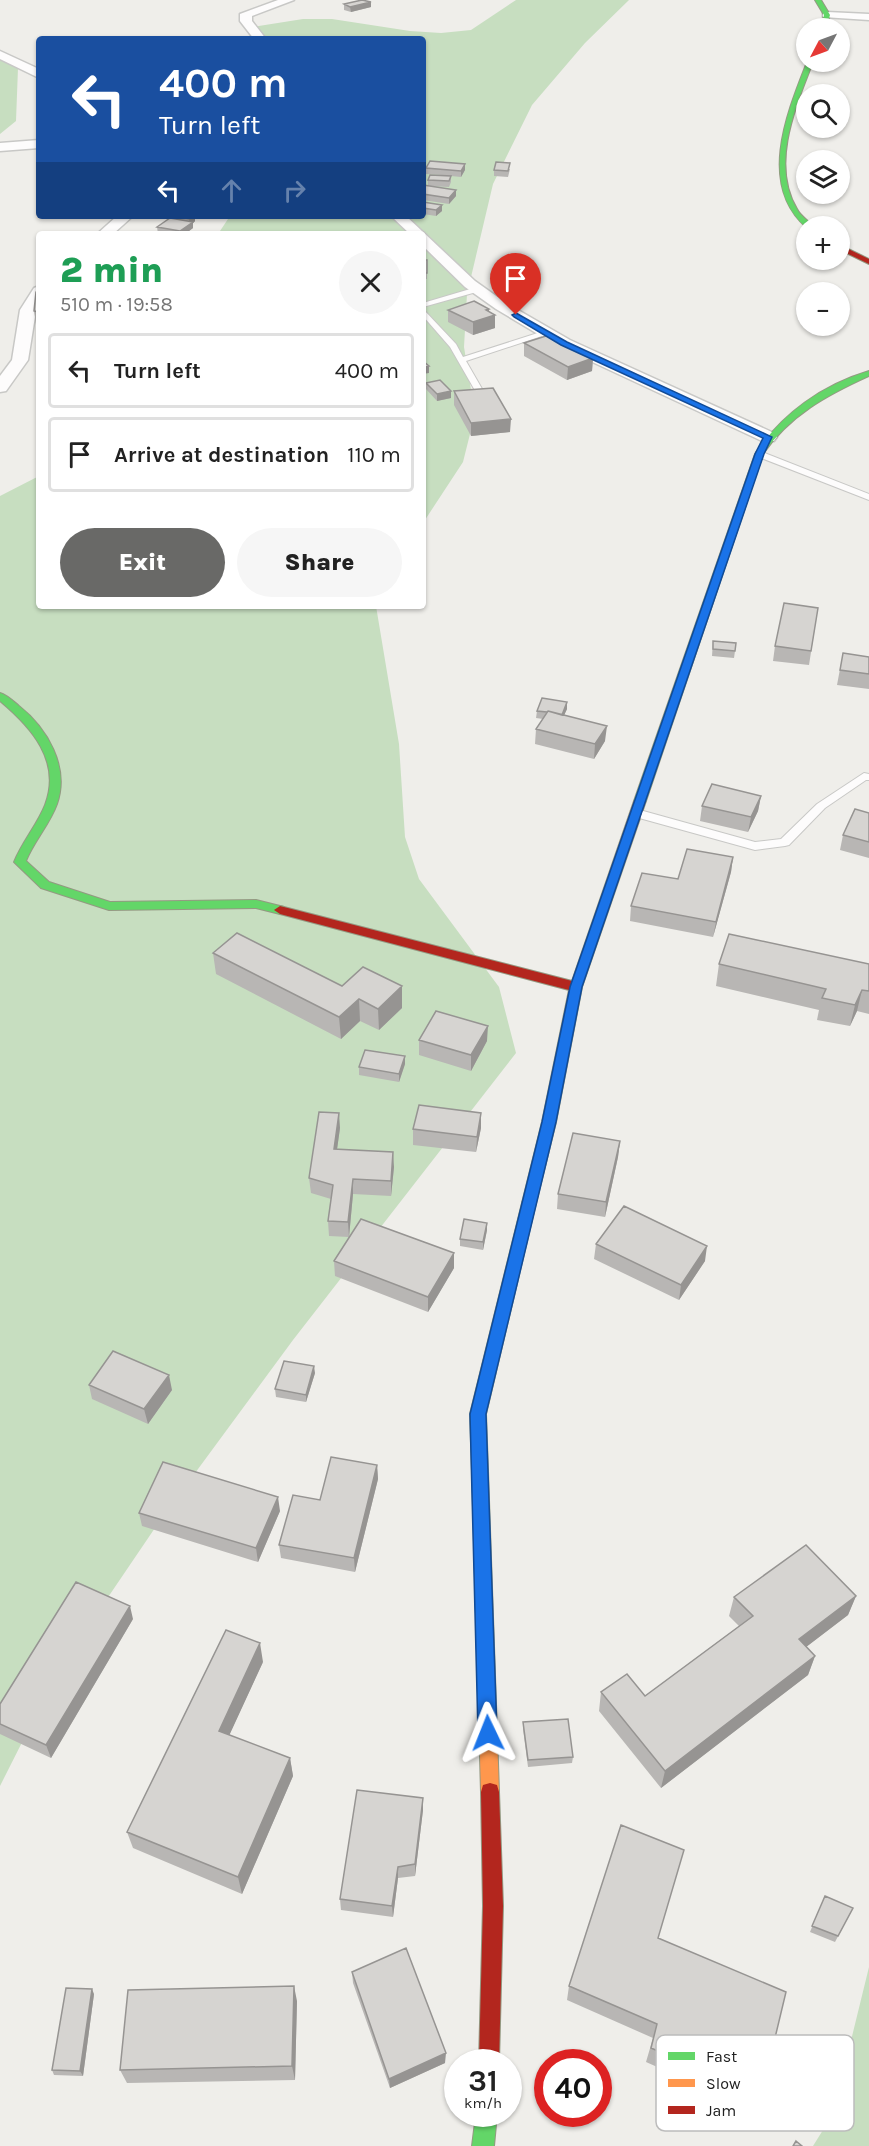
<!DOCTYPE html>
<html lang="en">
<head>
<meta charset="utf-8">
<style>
	body { margin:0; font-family:Karla,sans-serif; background:#f6f6f6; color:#222; height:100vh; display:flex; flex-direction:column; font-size:22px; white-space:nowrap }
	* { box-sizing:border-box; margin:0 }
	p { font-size:20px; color:#767676 }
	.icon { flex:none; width:33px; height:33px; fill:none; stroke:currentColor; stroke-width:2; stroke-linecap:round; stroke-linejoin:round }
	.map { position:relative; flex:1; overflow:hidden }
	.sheet { position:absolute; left:36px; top:231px; width:390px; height:378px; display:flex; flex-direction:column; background:#fff; border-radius:6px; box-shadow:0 2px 4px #0004 }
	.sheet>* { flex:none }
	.guide { position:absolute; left:36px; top:36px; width:390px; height:183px; border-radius:6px; box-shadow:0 2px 4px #0004; background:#1a4fa0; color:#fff; overflow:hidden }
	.needle { width:39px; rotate:229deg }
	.buttons { position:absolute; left:796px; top:18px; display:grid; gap:12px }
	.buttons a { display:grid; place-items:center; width:54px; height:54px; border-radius:50%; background:#fff; box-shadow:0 2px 4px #0004; font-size:30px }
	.speed { position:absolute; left:444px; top:2049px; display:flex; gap:12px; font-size:30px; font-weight:700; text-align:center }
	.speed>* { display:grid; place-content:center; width:78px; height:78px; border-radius:50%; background:#fff; box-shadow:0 2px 4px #0004; line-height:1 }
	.speed small { font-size:15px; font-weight:400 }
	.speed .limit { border:9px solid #d22; background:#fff; color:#111 }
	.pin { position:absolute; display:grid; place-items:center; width:51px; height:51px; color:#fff; margin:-62px -26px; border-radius:50% 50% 50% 0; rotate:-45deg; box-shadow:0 0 6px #0007 }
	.pin .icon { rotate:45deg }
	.me { position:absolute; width:66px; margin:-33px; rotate:358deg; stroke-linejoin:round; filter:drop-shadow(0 0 4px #0008) }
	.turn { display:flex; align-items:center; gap:21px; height:126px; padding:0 24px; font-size:27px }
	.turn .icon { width:78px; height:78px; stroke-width:2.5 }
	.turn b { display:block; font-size:42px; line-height:51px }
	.lanes { display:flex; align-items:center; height:57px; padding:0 24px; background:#0003; justify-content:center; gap:30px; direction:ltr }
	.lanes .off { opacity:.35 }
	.round { display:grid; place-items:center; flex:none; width:63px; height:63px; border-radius:32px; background:#f6f6f6 }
	.overview { display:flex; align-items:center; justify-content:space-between; height:102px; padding:0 24px }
	h1 { font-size:36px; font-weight:800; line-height:45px; color:#1e9e55 }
	.primary-button { display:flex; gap:12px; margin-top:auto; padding:12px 24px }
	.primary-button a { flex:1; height:69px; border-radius:36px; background:#696967; color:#fff; font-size:24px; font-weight:800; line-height:69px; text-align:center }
	.primary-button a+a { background:#f6f6f6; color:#222 }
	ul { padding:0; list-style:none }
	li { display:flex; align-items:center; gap:18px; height:75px; margin:0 12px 9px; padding:0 12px; border:3px solid #e0e0e0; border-radius:6px }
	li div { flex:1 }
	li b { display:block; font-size:22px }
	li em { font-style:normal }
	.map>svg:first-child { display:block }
	.forest { fill:#c7dec0 }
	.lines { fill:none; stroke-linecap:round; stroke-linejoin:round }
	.lane-casing { stroke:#c8c8c6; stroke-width:2 }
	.street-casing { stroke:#c8c8c6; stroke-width:3 }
	.fast-casing { stroke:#949982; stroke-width:2 }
	.slow-casing { stroke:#949982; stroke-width:2 }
	.jam-casing { stroke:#949982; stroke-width:2 }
	.lane { fill:#fdfcfc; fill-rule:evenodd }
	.street { fill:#fdfcfc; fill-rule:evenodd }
	.fast { fill:#63d668; fill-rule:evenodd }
	.slow { fill:#ff974d; fill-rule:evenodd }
	.jam { fill:#b3261e; fill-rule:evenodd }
	.wall { fill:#b8b6b4 }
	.shaded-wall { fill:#969492 }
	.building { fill:#d6d4d1; stroke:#969492; stroke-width:1.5 }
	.route { fill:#1a73e8; stroke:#114b97; stroke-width:1.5 }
	.key { fill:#fff; stroke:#bcbcbc; stroke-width:1.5 }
	.key-label { font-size:16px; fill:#212121 }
</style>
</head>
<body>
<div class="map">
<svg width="869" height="2146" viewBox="0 0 869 2146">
	<rect width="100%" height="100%" fill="#efeeea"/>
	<path class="forest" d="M516 0H629L585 43 532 105 493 184 467 294 464 347 475 414 463 462 423 523V234H218L230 216H423V39H250L253 27 303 19H332L410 31 441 33 471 30Z
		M0 54 18 68 16 121 0 134Z
		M39 476V606H376L399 744 405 837 419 879 499 987 516 1053 293 1340 159 1522 58 1671 0 1786V496Z
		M869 1967V2146H813L833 2114Z"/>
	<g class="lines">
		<g class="lane-casing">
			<path id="lane" d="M477 287 481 289 480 291 423 307V303Z
				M423 309 456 344 463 357 544 331 551 333 466 361 485 394 481 397 477 394 450 347 423 316Z
				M756 452H762L869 494V500L756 456Z
				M864 773 869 774V780H866L825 808 789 845 785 846 755 850 632 816 630 813 636 809 755 842 781 839 817 804Z"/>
		</g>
		<g class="street-casing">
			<path id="street" d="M278 0H294L252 16V21L266 39H254L240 21V14Z
				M827 12 869 14V20L823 17V13Z
				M0 51 39 69V78L0 59Z
				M39 140V148L0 151V143Z
				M117 216H133L113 234H97Z
				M391 216H406L475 281 506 303 570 340 774 433 777 437 774 441H762L558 346 496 309 465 287 423 246V234H410Z
				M39 286V304L36 310 28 360 6 391 0 392V376L12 360 20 310 34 288Z"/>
		</g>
		<g class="fast-casing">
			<path id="fast" d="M815 0H821L830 15 826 28H821L824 15Z
				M807 62H813C796 106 770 164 797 209 800 216 808 220 813 226L807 228C757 185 787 113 807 62Z
				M869 371V376C827 395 790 415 763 454L646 801 640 804 636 803 634 801 755 454C782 414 822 385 869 371Z
				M0 693C7 695 13 701 19 706 47 728 70 767 57 804 50 824 34 841 26 861L49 882 110 902 256 900 284 907 286 910 284 913 280 914 256 908 109 910 41 888 14 862C22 842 37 825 45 805 62 761 31 727 0 701Z
				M529 1197 534 1199 536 1203 486 1414 488 1471 486 1476 480 1478 474 1476 472 1471 470 1414 522 1203 524 1199Z
				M476 2114H497L494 2146H472Z"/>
		</g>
		<g class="slow-casing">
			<path id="slow" d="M480 1464 486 1466 488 1471 499 1792 497 1799 490 1801 483 1799 481 1792 472 1471 474 1466Z"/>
		</g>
		<g class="jam-casing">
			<path id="jam" d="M840 245 869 259V264L840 250Z
				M640 798 646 801 582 987 556 1122 536 1203 534 1207H524L522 1203 542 1122 569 990 280 914 274 910 280 906 572 981 634 801Z
				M490 1783 497 1785 499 1792 503 1906 499 2062H479L483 1906 481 1792 483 1785Z"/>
		</g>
		<use href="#lane" class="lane"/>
		<use href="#street" class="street"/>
		<use href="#fast" class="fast"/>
		<use href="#slow" class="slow"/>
		<use href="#jam" class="jam"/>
	</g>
	<path class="wall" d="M371 2V7L351 12 344 10V4Z
		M426 168 465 170 461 177 451 176V182L449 187 428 186V180L442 175 426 174Z
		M510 169 508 177 494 176V170Z
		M423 185 456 196 449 204 423 200Z
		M423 202 442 211 436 216 423 214Z
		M176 216H195V221L193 223V228L185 234H158L157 227 176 219Z
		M423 260H427V279H423Z
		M39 289V324H36L34 311Z
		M489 309V312L495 315V328L473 335 448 322V310Z
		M524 343 593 358 592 371 567 380 524 356Z
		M426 383 451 391V398L437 401 426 389Z
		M454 391 510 432 471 436 454 405Z
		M818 608 809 665 773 661 775 646Z
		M713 641 735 651 734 658 712 656Z
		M843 653 869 657V689L837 685Z
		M567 709 564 715 605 741 594 759 535 744 536 729 543 719 536 718 537 711Z
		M761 796 758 811 748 832 700 821 702 806Z
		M869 813V858L840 850 843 835Z
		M733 857 731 872 713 937 630 921 631 906 678 879Z
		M213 953 342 986 402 1008 379 1030 360 1021 341 1039 216 974Z
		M719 964H869V1014L857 1011 850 1026 817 1020 819 1010 716 986Z
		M419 1040 487 1041 471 1071 419 1055Z
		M405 1056V1064L399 1082 359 1075V1067Z
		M340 1128 337 1149 394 1167 391 1196 353 1194 349 1237 329 1236 328 1221 331 1199 311 1193 309 1178Z
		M481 1128 476 1152 413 1145V1129Z
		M620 1141 618 1157 605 1217 557 1209 558 1194Z
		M487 1223V1230L483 1250 460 1246V1239Z
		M596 1244 705 1261 679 1300 594 1259Z
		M454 1253V1268L428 1312 335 1276 334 1261Z
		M315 1373 306 1402 276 1397 275 1389Z
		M89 1385 172 1390 148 1424 92 1399Z
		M377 1465 378 1479 355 1572 281 1558 279 1545Z
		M280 1511 258 1562 142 1526 139 1513Z
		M856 1596 848 1615 806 1647 815 1656 808 1675 661 1788 599 1711 601 1692 645 1696 739 1626 729 1616 734 1597Z
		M133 1619 51 1758 0 1734V1704Z
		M263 1662 229 1735 290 1758 293 1776 242 1894 133 1848 127 1832Z
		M523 1722 573 1757 572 1763 528 1767 523 1729Z
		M423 1798V1810L415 1876 398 1878 393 1917 341 1910 340 1899Z
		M825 1896 853 1908 835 1942 810 1932Z
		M659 1938 768 2067 761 2080 725 2065 722 2079 716 2093 646 2062 653 2038 567 2000 569 1986Z
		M352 1972 445 2063 390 2088 353 1983Z
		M94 1994 83 2076 54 2075 52 2070Z
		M297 2001 295 2080 127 2083 120 2070Z"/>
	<path class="shaded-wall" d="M371 2V7L351 12 350 7Z
		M465 164V170L461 177V171Z
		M456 190V196L449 204V198Z
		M442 205V211L436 216V210Z
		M193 216H195V221L193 223V228L185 234H181L180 231 189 224V219Z
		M489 309V317L495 315V328L473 335V322L486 310Z
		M593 358 592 371 567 380 568 367Z
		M429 366V373L423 374V367Z
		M451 391V398L437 401V394Z
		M511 419 510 432 471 436V423Z
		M567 702V709L561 722 562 715Z
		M607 726 605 741 594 759 595 744Z
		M761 796 758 811 748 832 751 817Z
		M733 857 731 872 713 937 716 922Z
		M402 986V1008L379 1030 378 1009Z
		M862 990 857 1011 850 1026 855 1005Z
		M359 999 360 1021 341 1039 339 1017Z
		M488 1026 487 1041 471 1071V1055Z
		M405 1056V1064L399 1082V1074Z
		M339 1113 340 1128 335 1164 334 1149Z
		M481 1113V1128L476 1152 477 1137Z
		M620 1141 618 1157 605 1217 606 1202Z
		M393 1152 394 1167 391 1196V1181Z
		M353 1179V1194L349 1237 348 1222Z
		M487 1223V1230L483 1250V1242Z
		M707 1246 705 1261 679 1300 681 1285Z
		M454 1253V1268L428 1312V1297Z
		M314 1366 315 1373 306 1402V1395Z
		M169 1375 172 1390 148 1424 144 1409Z
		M377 1465 378 1479 355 1572 354 1558Z
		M278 1497 280 1511 258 1562 256 1548Z
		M856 1596 848 1615 793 1657 799 1639Z
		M130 1606 133 1619 51 1758 46 1745Z
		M260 1643 263 1662 223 1749 219 1731Z
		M815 1656 808 1675 661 1788 665 1771Z
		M290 1758 293 1776 242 1894 238 1877Z
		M423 1798V1810L415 1876V1864Z
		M398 1867V1878L393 1917 392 1906Z
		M294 1986 297 2001 295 2080 292 2066Z
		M92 1989 94 1994 83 2076 80 2071Z
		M446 2053 445 2063 390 2088 389 2079Z"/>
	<path class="building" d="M362 0 371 2 350 7 344 4Z
		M430 161 465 164 461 171 426 168Z
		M496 162 510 163 508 171 494 170Z
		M430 175 451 176 449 181 428 180Z
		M423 185 456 190 449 198 423 194Z
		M423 202 442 205 436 210 423 208Z
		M176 216H193L189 219Z
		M170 218 193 222 180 231 157 227Z
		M423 260H427V273H423Z
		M39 289V312L34 311 36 292Z
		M474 301 489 309 486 310 495 315 473 322 448 310Z
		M549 335 593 358 568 367 524 343Z
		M423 361 429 366 423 367Z
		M440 380 451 391 437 394 426 383Z
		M493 388 511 419 471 423 454 391Z
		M784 603 818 608 811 651 775 646Z
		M713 641 736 643 735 651 713 649Z
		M843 653 869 657V674L840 670Z
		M542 698 567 702 562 715 548 711 547 712 537 711Z
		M548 711 607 726 595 744 536 729Z
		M712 784 761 796 751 817 702 806Z
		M855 809 869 813V842L843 835Z
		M687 849 733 857 716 922 631 906 642 873 678 879Z
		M237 933 342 986 363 967 402 986 378 1009 359 999 339 1017 213 953Z
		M729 934 869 964V991L862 990 855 1005 822 998 826 989 719 964Z
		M436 1011 488 1026 471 1055 419 1040Z
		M365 1050 405 1056 399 1074 359 1067Z
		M419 1105 481 1113 477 1137 413 1129Z
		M319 1112 339 1113 334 1149 393 1152 391 1181 353 1179 348 1222 328 1221 333 1185 309 1178Z
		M573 1133 620 1141 606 1202 558 1194Z
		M624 1206 707 1246 681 1285 596 1244Z
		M361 1219 454 1253 428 1297 334 1261Z
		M464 1219 487 1223 483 1242 460 1239Z
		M113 1351 169 1375 144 1409 89 1385Z
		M284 1361 314 1366 306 1395 275 1389Z
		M331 1457 377 1465 354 1558 279 1545 293 1495 320 1500Z
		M163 1462 278 1497 256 1548 139 1513Z
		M806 1545 856 1596 799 1639 815 1656 665 1771 601 1692 627 1674 645 1696 753 1616 734 1597Z
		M76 1582 130 1606 46 1745 0 1724V1704Z
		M226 1630 260 1643 219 1731 290 1758 238 1877 127 1832Z
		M568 1719 573 1757 528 1760 523 1722Z
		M357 1790 423 1798 415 1864 398 1867 392 1906 340 1899Z
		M621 1825 684 1850 658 1938 786 1992 768 2067 729 2051 722 2079 651 2048 657 2024 569 1986Z
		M825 1896 853 1908 838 1936 812 1926Z
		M406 1948 446 2053 389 2079 352 1972Z
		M294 1986 292 2066 120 2070 128 1990Z
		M66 1988 92 1989 80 2071 52 2070Z
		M796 2141 802 2146H793Z"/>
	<path class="route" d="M516 313 567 342 772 437 764 454 582 987 556 1122 486 1414 497 1733 494 1740 488 1742 481 1740 478 1733 470 1414 542 1122 570 987 755 454 763 438 561 345 514 317 512 315Z"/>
	<rect x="656" y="2035" width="198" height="96" rx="9" class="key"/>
	<rect x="668" y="2052" width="27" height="8" fill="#63d668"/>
	<rect x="668" y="2079" width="27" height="8" fill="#ff974d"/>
	<rect x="668" y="2106" width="27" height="8" fill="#b3261e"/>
	<g class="key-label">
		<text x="706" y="2062">Fast</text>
		<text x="706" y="2089">Slow</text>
		<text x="706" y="2116">Jam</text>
	</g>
</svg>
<div class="buttons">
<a><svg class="needle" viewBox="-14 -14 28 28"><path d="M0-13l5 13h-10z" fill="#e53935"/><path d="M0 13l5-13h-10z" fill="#767676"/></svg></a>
<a><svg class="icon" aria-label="search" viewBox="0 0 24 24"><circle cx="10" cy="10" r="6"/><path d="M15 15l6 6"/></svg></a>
<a><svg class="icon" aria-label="layers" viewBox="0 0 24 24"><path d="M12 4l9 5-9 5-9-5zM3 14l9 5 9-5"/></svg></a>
<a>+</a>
<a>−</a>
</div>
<div class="speed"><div>31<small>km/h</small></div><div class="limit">40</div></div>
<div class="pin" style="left:516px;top:315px;background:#d93025"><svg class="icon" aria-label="arrive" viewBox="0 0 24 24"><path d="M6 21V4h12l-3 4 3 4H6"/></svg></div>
<svg class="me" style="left:488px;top:1733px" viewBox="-20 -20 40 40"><path d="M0-17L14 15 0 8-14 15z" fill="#1a73e8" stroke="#fff" stroke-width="4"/></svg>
<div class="guide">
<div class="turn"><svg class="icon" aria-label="left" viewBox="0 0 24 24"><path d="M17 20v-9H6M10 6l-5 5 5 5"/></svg><div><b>400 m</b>Turn left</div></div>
<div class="lanes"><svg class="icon" aria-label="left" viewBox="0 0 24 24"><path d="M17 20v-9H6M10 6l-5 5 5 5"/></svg><svg class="icon off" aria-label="ahead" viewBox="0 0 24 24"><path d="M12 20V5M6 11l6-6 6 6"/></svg><svg class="icon off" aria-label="right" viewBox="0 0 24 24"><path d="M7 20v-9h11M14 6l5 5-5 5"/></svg></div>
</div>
<section class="sheet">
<div class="overview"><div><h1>2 min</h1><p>510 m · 19:58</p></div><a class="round"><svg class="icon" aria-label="close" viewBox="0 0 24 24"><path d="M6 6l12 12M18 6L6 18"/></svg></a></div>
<ul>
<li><svg class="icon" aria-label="left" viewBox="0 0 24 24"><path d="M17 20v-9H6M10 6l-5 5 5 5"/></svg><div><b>Turn left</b></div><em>400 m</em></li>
<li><svg class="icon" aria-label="arrive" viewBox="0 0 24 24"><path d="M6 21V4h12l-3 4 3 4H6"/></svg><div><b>Arrive at destination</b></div><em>110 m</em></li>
</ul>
<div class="primary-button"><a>Exit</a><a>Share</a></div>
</section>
</div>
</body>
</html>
